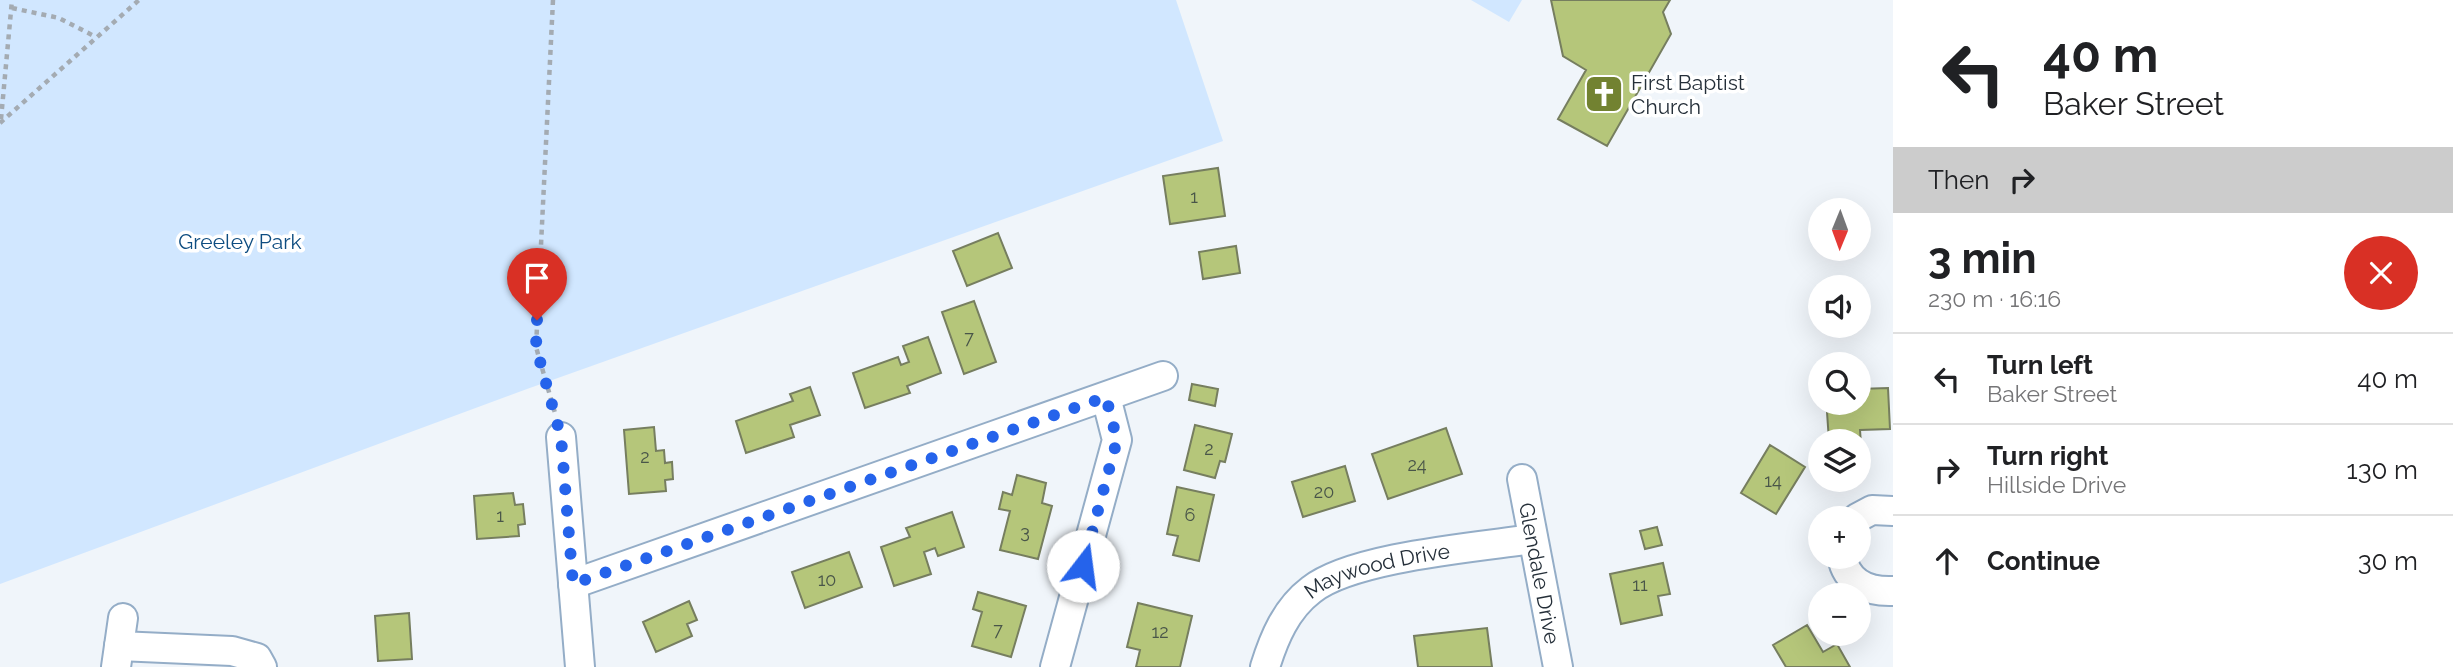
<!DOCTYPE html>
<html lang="en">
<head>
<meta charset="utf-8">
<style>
	body { margin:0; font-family:Raleway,sans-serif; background:#f6f6f6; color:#202124; height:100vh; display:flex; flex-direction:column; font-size:26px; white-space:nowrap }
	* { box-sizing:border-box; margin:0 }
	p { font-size:23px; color:#757577 }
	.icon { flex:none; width:38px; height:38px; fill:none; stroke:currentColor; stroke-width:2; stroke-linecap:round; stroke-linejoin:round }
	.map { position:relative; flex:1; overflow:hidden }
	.sheet { display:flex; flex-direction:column; background:#fff; width:560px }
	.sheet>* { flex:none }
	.hud { background:#fff; color:#202124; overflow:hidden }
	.needle { width:46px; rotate:181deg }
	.buttons { position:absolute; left:1808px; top:198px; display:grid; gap:14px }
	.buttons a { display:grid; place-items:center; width:63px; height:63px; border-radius:50%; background:#fff; box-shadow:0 7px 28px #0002; font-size:35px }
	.pin { position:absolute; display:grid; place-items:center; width:60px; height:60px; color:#fff; margin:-72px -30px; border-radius:50% 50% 50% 0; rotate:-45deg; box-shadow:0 0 7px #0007 }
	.pin .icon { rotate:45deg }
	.me { position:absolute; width:77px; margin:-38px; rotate:15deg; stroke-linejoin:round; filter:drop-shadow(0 0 5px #0008) }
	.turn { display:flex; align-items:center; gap:24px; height:147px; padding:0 35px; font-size:32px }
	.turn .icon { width:91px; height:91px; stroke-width:2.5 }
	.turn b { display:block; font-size:49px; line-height:60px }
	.then { display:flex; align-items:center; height:66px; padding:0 35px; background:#0003; gap:14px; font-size:26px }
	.round { display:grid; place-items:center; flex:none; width:74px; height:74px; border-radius:37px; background:#f6f6f6 }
	.summary { display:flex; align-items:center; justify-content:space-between; height:119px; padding:0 35px }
	h1 { font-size:42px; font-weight:700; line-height:52px }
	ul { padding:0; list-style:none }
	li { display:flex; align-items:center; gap:21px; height:91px; padding:0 35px; border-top:2px solid #e0e0e0 }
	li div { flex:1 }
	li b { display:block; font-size:26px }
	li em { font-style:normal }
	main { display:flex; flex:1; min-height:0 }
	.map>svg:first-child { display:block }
	.green { fill:#d1e7ff }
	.building { fill:#b5c67a; stroke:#767e5f; stroke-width:2 }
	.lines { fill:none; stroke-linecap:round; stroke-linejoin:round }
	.minor-casing { stroke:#94adc7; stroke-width:32 }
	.path { stroke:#a4abb2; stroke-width:4.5; stroke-dasharray:5 5; stroke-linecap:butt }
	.minor { stroke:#fff; stroke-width:28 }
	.route { stroke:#2563eb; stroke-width:12; stroke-dasharray:0 21.6 }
	.labels { text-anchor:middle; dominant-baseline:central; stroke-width:7; stroke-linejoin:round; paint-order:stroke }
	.number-label { font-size:18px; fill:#495549 }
	.poi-label { font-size:21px; fill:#252f39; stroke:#fff; text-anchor:start }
	.park-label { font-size:21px; fill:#0e4d81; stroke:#fff }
	.street-label { font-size:21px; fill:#252f39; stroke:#fff }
</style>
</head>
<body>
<main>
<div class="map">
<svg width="1893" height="667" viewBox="0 0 1893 667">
	<rect width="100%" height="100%" fill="#f0f5fa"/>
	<path class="green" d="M0 0H1176L1223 141 527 389 0 584Z
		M1471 0H1522L1509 22Z"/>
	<path class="building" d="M1551 0H1670L1663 12 1671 34 1607 146 1558 119 1586 70 1563 56Z
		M1218 168 1225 216 1170 224 1163 176Z
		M998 233 1012 268 967 286 953 251Z
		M1236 246 1240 273 1203 279 1199 252Z
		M974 301 996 362 964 374 942 312Z
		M928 337 941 373 907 386 910 393 865 408 853 373 898 357 901 365 909 362 903 346Z
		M1192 384 1218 389 1215 406 1189 400Z
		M810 387 820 415 790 425 794 437 746 453 736 421 793 401 790 394Z
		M1888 388 1890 429 1860 430 1861 444H1858V441H1829L1827 412 1842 411V402H1858V389Z
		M1195 425 1232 434 1225 462 1220 461 1215 478 1184 470Z
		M654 427 656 451 664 450 665 463 672 462 673 479 665 480 666 491 629 494 624 430Z
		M1446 428 1462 474 1388 499 1372 454Z
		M1770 445 1805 467 1776 514 1741 493Z
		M1345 466 1355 501 1303 517 1292 482Z
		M1017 475 1046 483 1042 503 1052 506 1038 559 1000 550 1010 511 999 509 1003 492 1012 495Z
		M1177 487 1214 495 1199 561 1173 555 1178 536 1167 534Z
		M513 493 515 505 523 504 525 524 518 525 519 536 477 539 474 496Z
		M952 512 964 547 938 556 935 548 924 552 931 574 894 586 881 547 910 537 906 528Z
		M1657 527 1662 545 1645 549 1640 531Z
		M849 552 862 587 805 608 792 572Z
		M1663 563 1670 594 1658 596 1662 615 1621 624 1610 574Z
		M978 592 1026 606 1011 657 972 646 982 612 973 609Z
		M689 601 697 620 687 624 692 636 656 652 643 622Z
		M1138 603 1192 616 1180 667H1136L1140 650 1127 647Z
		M409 613 412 659 378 661 375 616Z
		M1807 625 1823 652 1837 644 1850 667H1786L1773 645Z
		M1487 628 1492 667H1418L1414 636Z"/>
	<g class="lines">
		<g class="minor-casing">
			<g id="minor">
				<path d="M561 437 580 667"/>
				<path id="s1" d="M1522 479 1558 667"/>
				<path d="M1857 518 1872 510 1893 511"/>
				<path d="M1842 556C1846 583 1869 592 1893 591"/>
				<path d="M573 584 1163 376"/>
				<path d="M119 646 232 651 257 658 262 667"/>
				<path d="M116 667 123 618"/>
				<path d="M1055 667 1117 440 1106 397"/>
				<path id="s2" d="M1265 667C1274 638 1286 609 1311 590 1352 557 1478 547 1533 539"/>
			</g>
		</g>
		<path class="path" d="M553 0 536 347 555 413
			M12 8 59 18 96 37
			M1 119 12 0
			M0 123 139 0"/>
		<use href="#minor" class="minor"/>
	</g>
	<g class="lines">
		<path class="route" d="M537 320 536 347 561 437 573 584 1106 397 1117 440 1083 566"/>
	</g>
	<defs>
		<g id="church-square" transform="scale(2.0125)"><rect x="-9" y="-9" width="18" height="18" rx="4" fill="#728231" stroke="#fff"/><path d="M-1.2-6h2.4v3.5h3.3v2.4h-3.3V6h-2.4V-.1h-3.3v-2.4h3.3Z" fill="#fff"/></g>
	</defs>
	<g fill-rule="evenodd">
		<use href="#church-square" x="1604" y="94"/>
	</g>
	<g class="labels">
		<g class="number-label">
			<text x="1194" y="196">1</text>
			<text x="969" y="337">7</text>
			<text x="1209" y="448">2</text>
			<text x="645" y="456">2</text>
			<text x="1417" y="464">24</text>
			<text x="1773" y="480">14</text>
			<text x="1324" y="491">20</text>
			<text x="1190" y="514">6</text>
			<text x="500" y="515">1</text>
			<text x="1025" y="531">3</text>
			<text x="827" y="579">10</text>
			<text x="1640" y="584">11</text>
			<text x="998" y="629">7</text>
			<text x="1160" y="631">12</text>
		</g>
		<g class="poi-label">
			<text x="1631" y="82">First Baptist<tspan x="1631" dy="24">Church</tspan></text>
		</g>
		<g class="park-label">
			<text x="240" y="241">Greeley Park</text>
		</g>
		<g class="street-label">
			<text stroke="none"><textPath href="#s1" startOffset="96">Glendale Drive</textPath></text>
			<text stroke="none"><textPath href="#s2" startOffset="161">Maywood Drive</textPath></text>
		</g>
	</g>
</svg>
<div class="buttons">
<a><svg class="needle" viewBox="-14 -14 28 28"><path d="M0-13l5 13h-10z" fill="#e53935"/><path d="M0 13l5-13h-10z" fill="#757577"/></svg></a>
<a><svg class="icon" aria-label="sound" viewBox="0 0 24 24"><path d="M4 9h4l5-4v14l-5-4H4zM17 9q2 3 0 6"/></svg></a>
<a><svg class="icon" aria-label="search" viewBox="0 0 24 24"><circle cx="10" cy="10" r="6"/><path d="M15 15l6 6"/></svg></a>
<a><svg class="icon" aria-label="layers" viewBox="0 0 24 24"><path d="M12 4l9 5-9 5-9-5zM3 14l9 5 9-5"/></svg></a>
<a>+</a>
<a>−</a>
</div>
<div class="pin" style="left:537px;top:320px;background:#d93025"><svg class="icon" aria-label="arrive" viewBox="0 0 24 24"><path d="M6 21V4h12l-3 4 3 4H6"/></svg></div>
<svg class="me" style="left:1083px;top:566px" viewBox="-20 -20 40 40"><circle r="19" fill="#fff"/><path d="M0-13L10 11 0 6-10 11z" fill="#2563eb"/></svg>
</div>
<section class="sheet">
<div class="hud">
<div class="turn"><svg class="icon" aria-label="left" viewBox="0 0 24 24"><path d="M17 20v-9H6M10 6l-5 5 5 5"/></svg><div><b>40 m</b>Baker Street</div></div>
<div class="then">Then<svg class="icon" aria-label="right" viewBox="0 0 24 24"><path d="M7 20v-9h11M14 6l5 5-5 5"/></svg></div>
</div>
<div class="summary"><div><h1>3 min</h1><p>230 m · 16:16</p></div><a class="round" style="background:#d93025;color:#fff"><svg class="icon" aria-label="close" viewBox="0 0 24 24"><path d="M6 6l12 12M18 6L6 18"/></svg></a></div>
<ul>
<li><svg class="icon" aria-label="left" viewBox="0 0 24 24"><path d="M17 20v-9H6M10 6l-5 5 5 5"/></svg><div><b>Turn left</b><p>Baker Street</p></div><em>40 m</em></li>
<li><svg class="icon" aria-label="right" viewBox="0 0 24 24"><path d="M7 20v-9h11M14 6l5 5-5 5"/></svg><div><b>Turn right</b><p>Hillside Drive</p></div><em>130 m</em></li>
<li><svg class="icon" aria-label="ahead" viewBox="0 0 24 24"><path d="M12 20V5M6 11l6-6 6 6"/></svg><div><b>Continue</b></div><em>30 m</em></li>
</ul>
</section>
</main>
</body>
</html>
